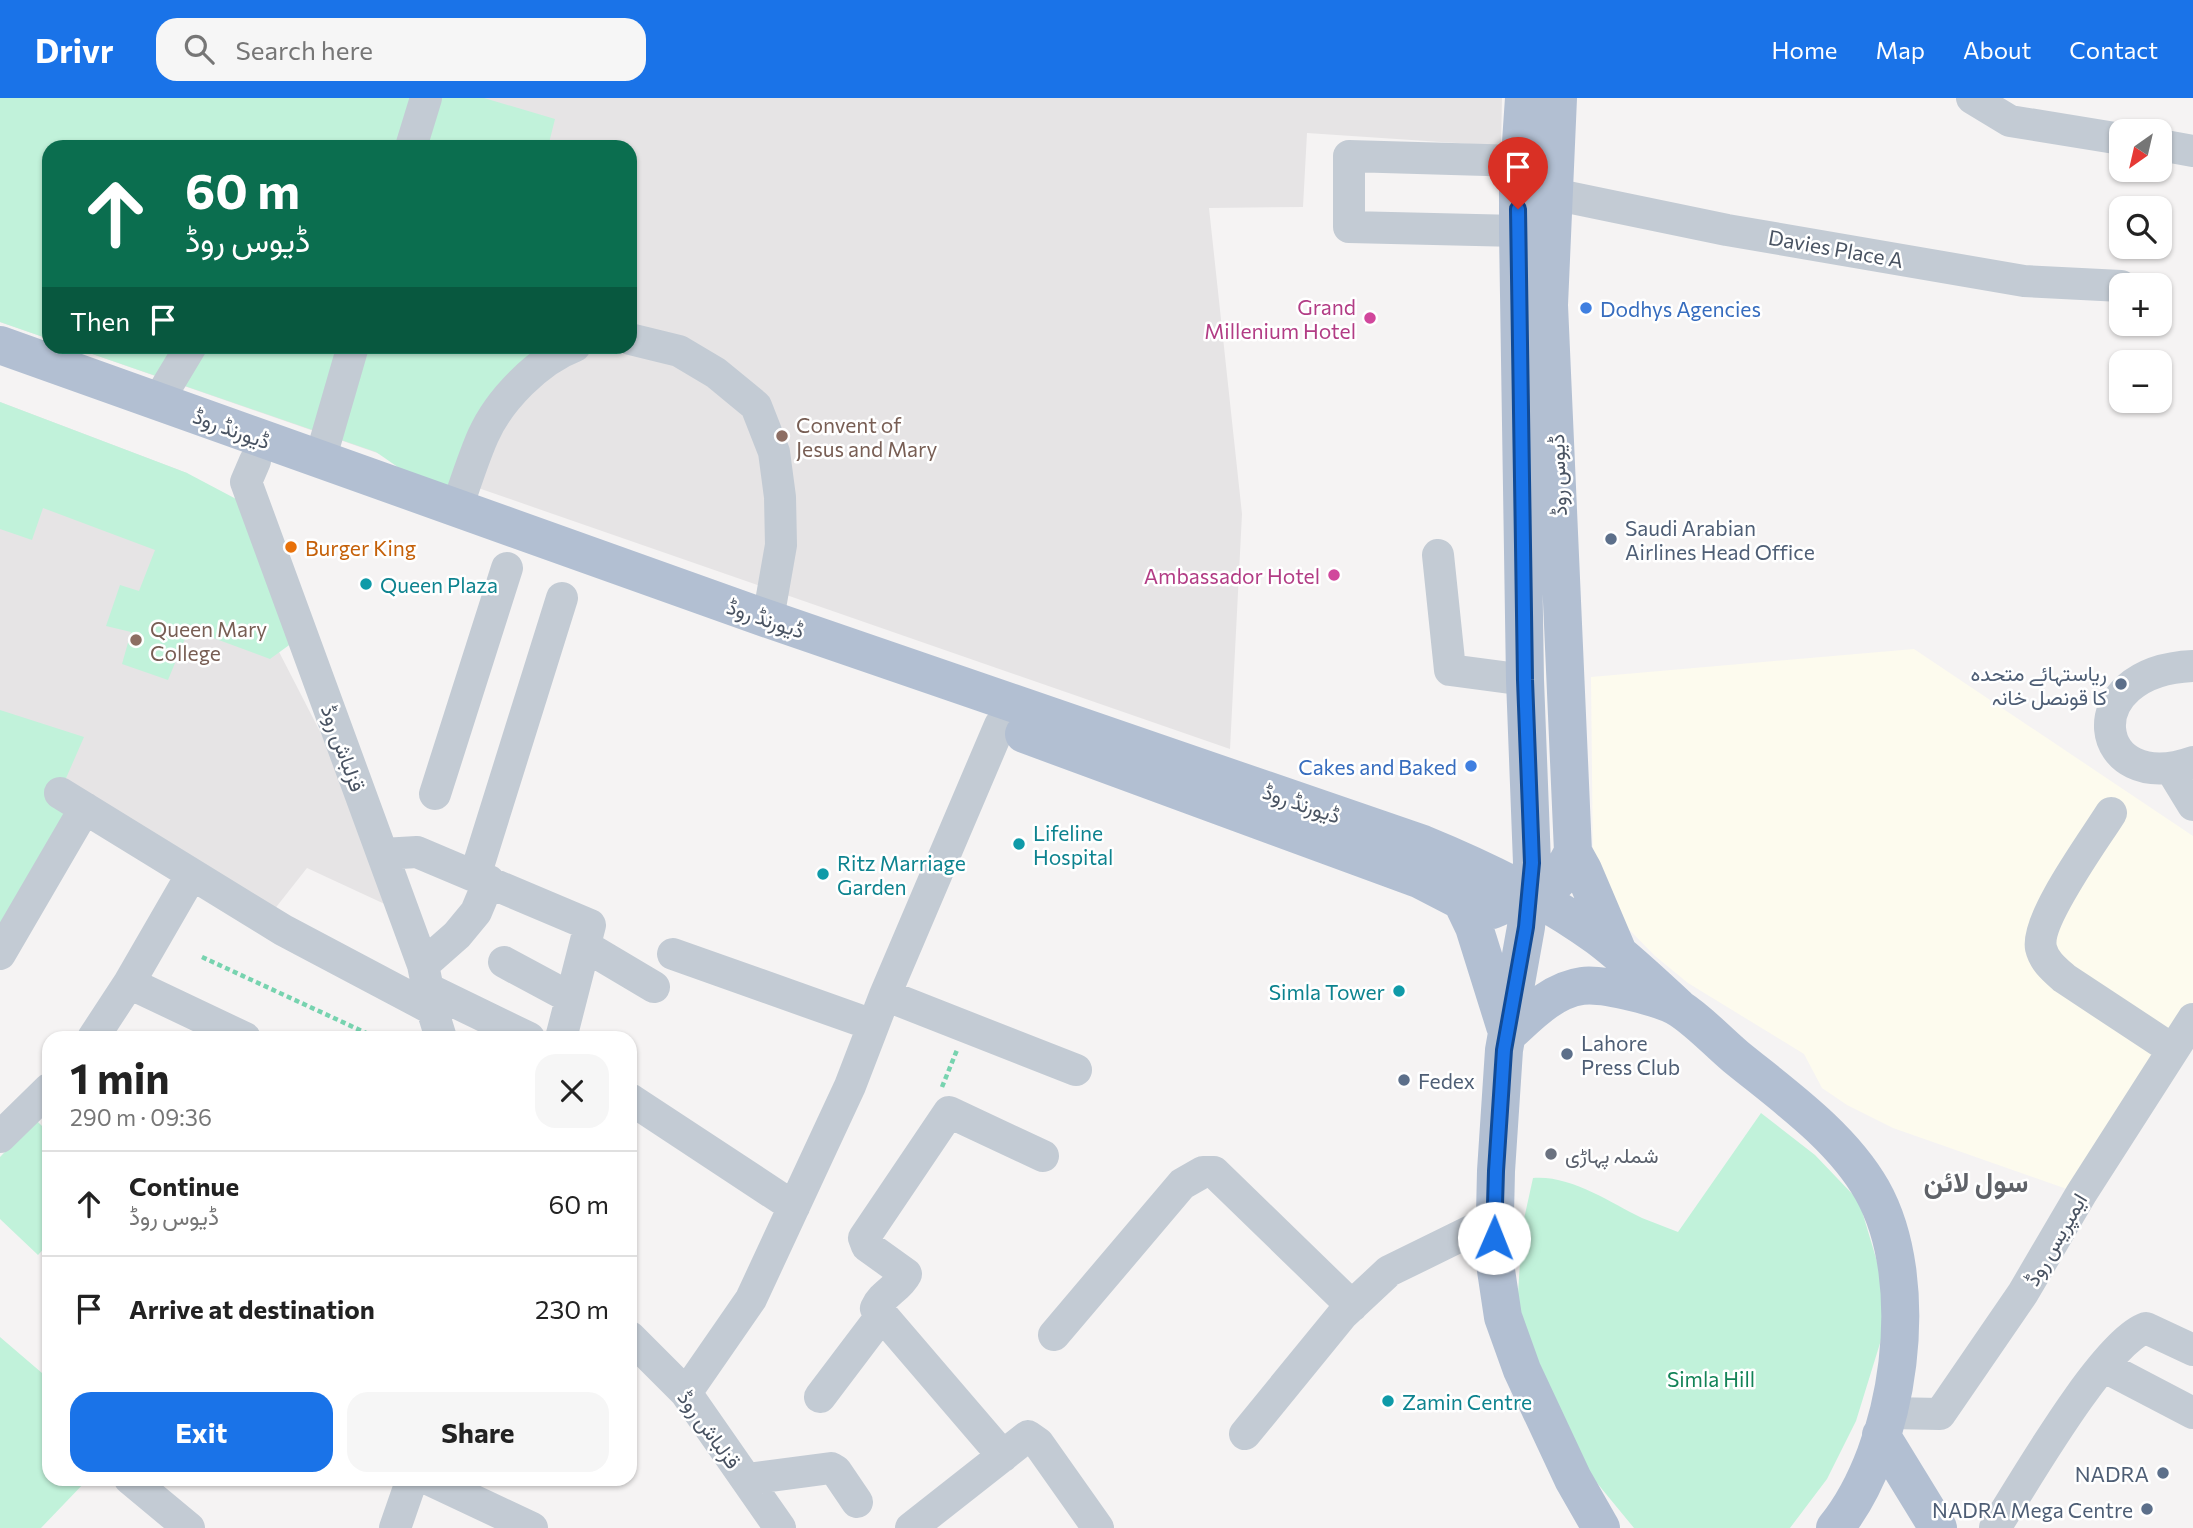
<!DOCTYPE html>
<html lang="en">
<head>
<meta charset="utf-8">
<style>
	body { margin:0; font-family:Commissioner,Vazirmatn,sans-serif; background:#f6f6f6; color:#222; height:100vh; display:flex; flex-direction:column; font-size:26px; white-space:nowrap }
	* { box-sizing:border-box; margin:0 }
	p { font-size:23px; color:#767676 }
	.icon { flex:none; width:38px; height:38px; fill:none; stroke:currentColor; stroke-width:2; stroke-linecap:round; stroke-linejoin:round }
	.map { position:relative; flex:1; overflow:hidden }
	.drawer { position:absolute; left:42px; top:933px; width:595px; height:455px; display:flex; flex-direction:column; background:#fff; border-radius:21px; box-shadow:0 2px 5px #0004 }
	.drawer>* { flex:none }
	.hud { position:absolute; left:42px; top:42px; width:595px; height:214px; border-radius:21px; box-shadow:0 2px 5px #0004; background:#0b6e4f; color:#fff; overflow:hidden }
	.needle { width:46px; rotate:214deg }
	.buttons { position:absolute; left:2109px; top:21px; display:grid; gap:14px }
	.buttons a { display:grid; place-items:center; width:63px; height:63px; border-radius:14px; background:#fff; box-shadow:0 2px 5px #0004; font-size:35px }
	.pin { position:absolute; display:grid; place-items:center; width:60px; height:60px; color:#fff; margin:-72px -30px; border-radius:50% 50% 50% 0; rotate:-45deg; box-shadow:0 0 7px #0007 }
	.pin .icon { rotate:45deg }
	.me { position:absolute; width:77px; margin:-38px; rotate:1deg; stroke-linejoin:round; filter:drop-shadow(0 0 5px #0008) }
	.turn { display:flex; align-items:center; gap:24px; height:147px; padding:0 28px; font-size:32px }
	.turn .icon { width:91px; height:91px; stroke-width:2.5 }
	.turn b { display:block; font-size:49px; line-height:60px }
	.then { display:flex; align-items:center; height:66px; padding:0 28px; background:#0003; gap:14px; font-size:26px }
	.round { display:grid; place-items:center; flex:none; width:74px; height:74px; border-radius:21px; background:#f6f6f6 }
	.headline { display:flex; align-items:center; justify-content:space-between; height:119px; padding:0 28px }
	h1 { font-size:42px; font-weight:700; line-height:52px }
	.button { display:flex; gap:14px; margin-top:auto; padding:14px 28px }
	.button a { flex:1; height:80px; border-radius:21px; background:#1a73e8; color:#fff; font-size:28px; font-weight:700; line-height:80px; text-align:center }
	.button a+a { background:#f6f6f6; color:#222 }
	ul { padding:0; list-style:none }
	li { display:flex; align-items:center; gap:21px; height:105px; padding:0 28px; border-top:2px solid #e0e0e0 }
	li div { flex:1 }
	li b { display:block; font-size:26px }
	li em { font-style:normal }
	header { display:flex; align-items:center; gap:42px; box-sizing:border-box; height:98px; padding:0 35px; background:#1a73e8; color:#fff }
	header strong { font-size:33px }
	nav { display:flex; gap:38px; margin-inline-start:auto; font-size:24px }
	.search { width:490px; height:63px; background:#f6f6f6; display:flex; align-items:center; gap:18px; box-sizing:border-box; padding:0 24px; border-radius:21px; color:#767676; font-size:26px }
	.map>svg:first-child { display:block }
	.commercial { fill:#fdfbee }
	.education { fill:#e6e4e5 }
	.green { fill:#c1f2da }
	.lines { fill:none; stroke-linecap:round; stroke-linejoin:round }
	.path { stroke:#77d3af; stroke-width:4.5; stroke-dasharray:5 3.5; stroke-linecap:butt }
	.minor { stroke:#c3cbd4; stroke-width:32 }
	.major { stroke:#b2bfd2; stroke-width:38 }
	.route-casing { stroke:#114b97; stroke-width:18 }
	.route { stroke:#1a73e8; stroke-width:12 }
	.shop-dot { fill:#3f7fe0; stroke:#fff; stroke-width:2.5 }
	.hotel-dot { fill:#d1479c; stroke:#fff; stroke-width:2.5 }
	.education-dot { fill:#8d6e63; stroke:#fff; stroke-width:2.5 }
	.service-dot { fill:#5c6f8a; stroke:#fff; stroke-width:2.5 }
	.food-dot { fill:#e8710a; stroke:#fff; stroke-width:2.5 }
	.culture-dot { fill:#0f9aa8; stroke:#fff; stroke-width:2.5 }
	.worship-dot { fill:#6b7280; stroke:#fff; stroke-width:2.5 }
	.labels { text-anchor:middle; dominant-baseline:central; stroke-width:5; stroke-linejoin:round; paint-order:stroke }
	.street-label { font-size:21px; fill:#495362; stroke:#fff }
	.hotel-label { font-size:21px; fill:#b23c85; stroke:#fff; text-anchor:end }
	.shop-label { font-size:21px; fill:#366cbe; stroke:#fff; text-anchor:start }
	.education-label { font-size:21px; fill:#785e54; stroke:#fff; text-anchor:start }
	.service-label { font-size:21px; fill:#4e5e75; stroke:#fff; text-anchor:start }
	.food-label { font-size:21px; fill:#c56008; stroke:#fff; text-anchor:start }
	.culture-label { font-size:21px; fill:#0d838f; stroke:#fff; text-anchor:start }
	.worship-label { font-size:21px; fill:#5b616d; stroke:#fff; text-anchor:start }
	.park-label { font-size:21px; fill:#138357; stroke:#fff }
	.district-label { font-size:28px; font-weight:bold; fill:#5f6268; stroke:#fff }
</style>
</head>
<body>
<header>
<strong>Drivr</strong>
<div class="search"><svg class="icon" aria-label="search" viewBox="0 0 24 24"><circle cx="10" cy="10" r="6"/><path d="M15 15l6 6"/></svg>Search here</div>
<nav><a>Home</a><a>Map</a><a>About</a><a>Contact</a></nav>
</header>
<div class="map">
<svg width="2193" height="1430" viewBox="0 0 2193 1430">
	<rect width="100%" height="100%" fill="#f5f3f3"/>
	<path class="commercial" d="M1914 551 2193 738V920L2081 1096 1893 1030 1847 1007 1822 990 1804 956 1688 885 1655 858 1612 814 1593 770 1591 579Z"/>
	<path class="education" d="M0 0H1502L1501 48 1307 35 1303 109 1209 110 1242 416 1230 651 72 249 630 248V49H49V241L0 224Z
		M0 304 187 375 383 756 404 815 307 770 266 822 85 710 0 856Z"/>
	<path class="green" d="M0 0H484L555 21 548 49H49V241L0 224Z
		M533 248 541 266 457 410 376 354 72 249Z
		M0 304 187 375 259 413 303 537 270 561 189 531 168 582 122 566 131 534 106 528 120 487 139 493 155 452 43 410 32 442 0 431Z
		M0 612 84 639 60 694 85 710 0 856Z
		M1761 1015 1815 1057 1859 1103 1884 1187 1881 1242 1856 1323 1827 1381 1790 1430H1634L1583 1368 1517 1213 1522 1130 1533 1080C1571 1077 1609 1104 1642 1120 1654 1125 1666 1129 1678 1134Z
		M36 1022 49 1035V1145L38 1157 0 1121V1059Z
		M0 1239 49 1281V1381H88L41 1430H0Z"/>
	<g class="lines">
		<path class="path" d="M202 859 377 940
			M942 989 957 952"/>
		<path class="minor" d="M1972 0 2010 23 2121 41
			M2160 47 2193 53
			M411 49 426 0
			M1553 96 1727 132 2024 183 2121 188
			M1518 133 1349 129V58L1520 63
			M630 241 679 253 716 275 756 308 774 354 780 399 781 447 768 521
			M158 303 191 248
			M320 362 353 248
			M255 363 246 384 423 867 432 911 441 940
			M457 410C465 386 473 361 483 338 499 302 538 262 575 248
			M1438 457 1450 572 1525 582
			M2193 568C2073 573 2092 700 2193 664
			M2171 671 2193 707
			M60 695 283 832 432 911
			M435 696 507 470
			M2111 715C2095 741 2035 822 2041 850 2044 863 2054 871 2064 880L2173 952
			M383 756 417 754 590 827 561 940
			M475 778 562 500
			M585 848 654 889
			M0 856 85 710
			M673 856 873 927
			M504 864 571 900
			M423 867 457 837 476 814 489 783
			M129 885 245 940
			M428 891 529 940
			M885 897 1076 972
			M93 940 129 885 192 776
			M630 1001 794 1109
			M0 1039 49 991
			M1054 1237 1182 1086 1203 1074H1214L1352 1208
			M630 1239 686 1295 780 1430
			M2103 1268 2193 1315
			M686 1295 751 1201 850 988 885 897 1000 627
			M820 1299 882 1217
			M1889 1315 1940 1316 2023 1195 2081 1096 2193 921
			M1245 1336 1343 1216 1389 1173 1495 1121
			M1003 1358 876 1210C882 1196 899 1190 906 1176L867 1148 864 1140 949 1014 1043 1058
			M130 1381 189 1430
			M428 1381 532 1430
			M747 1381 831 1370 836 1373 857 1404
			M395 1430 412 1381
			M911 1430 1028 1338 1038 1345 1098 1430
			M1995 1430C2022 1388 2104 1244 2146 1230L2193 1252"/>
		<path class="major" d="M1524 0 1518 89V133L1525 582 1532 765 1526 829 1504 952 1496 1073 1494 1159 1503 1219 1522 1272 1573 1381 1601 1430
			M1558 0 1549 207 1573 754 1583 772 1617 852
			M0 247 768 521 1423 746C1484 771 1545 800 1598 839 1626 860 1652 885 1678 909
			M1024 636 1421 782 1479 812H1492L1553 786 1558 782 1573 754
			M1463 806 1474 829 1505 928
			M1508 936C1529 917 1552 892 1582 888 1603 885 1663 900 1680 911 1700 924 1717 943 1736 959 1784 998 1841 1038 1872 1092 1924 1184 1900 1350 1835 1430
			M1881 1337 1938 1430"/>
	</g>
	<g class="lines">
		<g class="route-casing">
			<path id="route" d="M1494 1140 1496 1073 1504 952 1526 829 1532 765 1525 582 1518 111"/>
		</g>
		<use href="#route" class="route"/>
	</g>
	<g class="shop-dot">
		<circle cx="1586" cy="210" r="7"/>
		<circle cx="1471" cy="668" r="7"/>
	</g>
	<g class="hotel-dot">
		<circle cx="1370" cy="220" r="7"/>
		<circle cx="1334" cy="477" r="7"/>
	</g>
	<g class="education-dot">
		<circle cx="782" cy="338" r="7"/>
		<circle cx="136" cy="542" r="7"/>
	</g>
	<g class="service-dot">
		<circle cx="1611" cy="441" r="7"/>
		<circle cx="2121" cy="586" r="7"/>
		<circle cx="1567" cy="956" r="7"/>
		<circle cx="1404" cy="982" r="7"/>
		<circle cx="2163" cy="1375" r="7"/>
		<circle cx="2147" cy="1411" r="7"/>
	</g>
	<circle class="food-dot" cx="291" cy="449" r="7"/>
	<g class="culture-dot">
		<circle cx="366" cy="486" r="7"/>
		<circle cx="1019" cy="746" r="7"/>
		<circle cx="823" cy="776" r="7"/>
		<circle cx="1399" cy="893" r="7"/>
		<circle cx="1388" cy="1303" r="7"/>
	</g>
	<circle class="worship-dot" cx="1551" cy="1056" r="7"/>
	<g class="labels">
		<g class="street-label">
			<text transform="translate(1836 150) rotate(10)">Davies Place A</text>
			<text transform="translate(232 330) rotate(20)">ڈیورنڈ روڈ</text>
			<text transform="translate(1557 377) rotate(-92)">ڈیوس روڈ</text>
			<text transform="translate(766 520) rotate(19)">ڈیورنڈ روڈ</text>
			<text transform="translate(344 650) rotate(70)">قزلباش روڈ</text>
			<text transform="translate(1302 705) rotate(19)">ڈیورنڈ روڈ</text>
			<text transform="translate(2055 1141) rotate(-60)">ایمپریس روڈ</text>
			<text transform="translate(710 1331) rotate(54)">قزلباش روڈ</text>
		</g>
		<g class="hotel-label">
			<text x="1356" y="208">Grand<tspan x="1356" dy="24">Millenium Hotel</tspan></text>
			<text x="1320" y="477">Ambassador Hotel</text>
		</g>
		<g class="shop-label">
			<text x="1600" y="210">Dodhys Agencies</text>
			<text x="1457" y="668" text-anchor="end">Cakes and Baked</text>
		</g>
		<g class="education-label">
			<text x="796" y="326">Convent of<tspan x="796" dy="24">Jesus and Mary</tspan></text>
			<text x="150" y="530">Queen Mary<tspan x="150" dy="24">College</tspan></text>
		</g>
		<g class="service-label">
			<text x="1625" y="429">Saudi Arabian<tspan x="1625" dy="24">Airlines Head Office</tspan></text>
			<text x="2107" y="574" text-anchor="end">ریاستہائے متحدہ<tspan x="2107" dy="24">کا قونصل خانہ</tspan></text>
			<text x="1581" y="944">Lahore<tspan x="1581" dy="24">Press Club</tspan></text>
			<text x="1418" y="982">Fedex</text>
			<text x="2149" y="1375" text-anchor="end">NADRA</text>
			<text x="2133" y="1411" text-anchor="end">NADRA Mega Centre</text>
		</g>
		<g class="food-label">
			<text x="305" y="449">Burger King</text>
		</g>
		<g class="culture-label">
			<text x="380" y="486">Queen Plaza</text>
			<text x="1033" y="734">Lifeline<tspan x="1033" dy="24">Hospital</tspan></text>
			<text x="837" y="764">Ritz Marriage<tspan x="837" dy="24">Garden</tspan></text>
			<text x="1385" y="893" text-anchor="end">Simla Tower</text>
			<text x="1402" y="1303">Zamin Centre</text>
		</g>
		<g class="worship-label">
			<text x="1565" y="1056">شملہ پہاڑی</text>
		</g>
		<g class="park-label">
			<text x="1711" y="1280">Simla Hill</text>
		</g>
		<g class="district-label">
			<text x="1976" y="1083">سول لائن</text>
		</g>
	</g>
</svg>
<div class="buttons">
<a><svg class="needle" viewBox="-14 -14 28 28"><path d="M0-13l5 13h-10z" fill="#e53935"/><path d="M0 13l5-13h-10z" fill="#767676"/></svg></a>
<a><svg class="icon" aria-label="search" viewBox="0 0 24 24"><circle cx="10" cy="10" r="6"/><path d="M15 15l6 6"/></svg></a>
<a>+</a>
<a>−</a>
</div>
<div class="pin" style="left:1518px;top:111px;background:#d93025"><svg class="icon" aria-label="arrive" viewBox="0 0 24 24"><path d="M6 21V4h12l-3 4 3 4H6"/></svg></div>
<svg class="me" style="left:1494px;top:1140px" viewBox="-20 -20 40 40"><circle r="19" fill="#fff"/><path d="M0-13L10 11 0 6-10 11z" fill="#1a73e8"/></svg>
<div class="hud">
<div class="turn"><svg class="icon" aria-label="ahead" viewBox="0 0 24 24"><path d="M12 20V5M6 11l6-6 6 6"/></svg><div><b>60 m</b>ڈیوس روڈ</div></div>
<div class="then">Then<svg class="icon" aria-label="arrive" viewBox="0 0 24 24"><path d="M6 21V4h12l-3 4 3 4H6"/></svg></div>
</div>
<section class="drawer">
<div class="headline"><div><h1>1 min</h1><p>290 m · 09:36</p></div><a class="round"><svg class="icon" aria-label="close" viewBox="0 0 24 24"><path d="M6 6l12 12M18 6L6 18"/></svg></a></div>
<ul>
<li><svg class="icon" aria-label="ahead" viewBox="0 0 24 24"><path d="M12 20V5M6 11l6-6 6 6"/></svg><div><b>Continue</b><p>ڈیوس روڈ</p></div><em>60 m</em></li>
<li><svg class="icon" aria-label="arrive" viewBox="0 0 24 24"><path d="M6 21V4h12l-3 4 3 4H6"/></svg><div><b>Arrive at destination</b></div><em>230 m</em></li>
</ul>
<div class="button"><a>Exit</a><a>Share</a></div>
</section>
</div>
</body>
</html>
